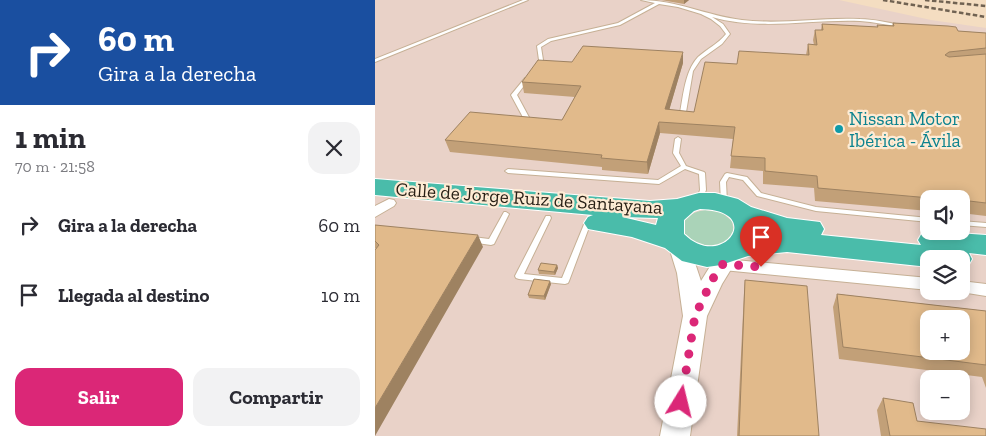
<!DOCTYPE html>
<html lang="es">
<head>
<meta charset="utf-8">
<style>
	body { margin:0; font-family:"Zilla Slab",serif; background:#f2f2f3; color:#2b2b33; height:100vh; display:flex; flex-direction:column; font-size:19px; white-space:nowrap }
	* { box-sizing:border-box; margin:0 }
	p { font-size:16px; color:#7c7c81 }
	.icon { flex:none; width:28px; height:28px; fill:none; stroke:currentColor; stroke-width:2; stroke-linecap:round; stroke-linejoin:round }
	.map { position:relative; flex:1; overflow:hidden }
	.drawer { display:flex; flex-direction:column; background:#fff; width:375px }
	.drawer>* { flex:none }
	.banner { background:#1a4fa0; color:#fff; overflow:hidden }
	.controls { position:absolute; left:545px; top:190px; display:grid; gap:10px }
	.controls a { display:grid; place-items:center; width:50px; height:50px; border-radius:10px; background:#fff; box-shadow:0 2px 12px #0003; font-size:25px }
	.pin { position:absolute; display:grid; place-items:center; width:42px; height:42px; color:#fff; margin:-51px -21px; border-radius:50% 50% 50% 0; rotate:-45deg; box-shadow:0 0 5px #0007 }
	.pin .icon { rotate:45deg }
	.me { position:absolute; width:55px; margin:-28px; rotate:9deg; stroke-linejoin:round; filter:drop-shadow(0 0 4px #0008) }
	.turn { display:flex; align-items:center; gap:18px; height:105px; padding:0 15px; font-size:22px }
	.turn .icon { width:65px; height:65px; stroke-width:2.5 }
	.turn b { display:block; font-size:35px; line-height:42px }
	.round { display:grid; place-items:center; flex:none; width:52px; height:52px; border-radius:15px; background:#f2f2f3 }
	.head { display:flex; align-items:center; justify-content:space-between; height:85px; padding:0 15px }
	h1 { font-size:30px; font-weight:800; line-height:38px }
	.primary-button { display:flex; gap:10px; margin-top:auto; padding:10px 15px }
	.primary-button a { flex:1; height:58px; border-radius:15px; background:#db2777; color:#fff; font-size:20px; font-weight:800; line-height:58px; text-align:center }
	.primary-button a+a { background:#f2f2f3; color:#2b2b33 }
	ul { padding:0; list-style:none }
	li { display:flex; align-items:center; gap:15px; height:70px; padding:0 15px }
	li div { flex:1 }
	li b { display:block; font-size:19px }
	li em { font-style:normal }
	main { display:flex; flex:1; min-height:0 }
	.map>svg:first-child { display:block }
	.industrial { fill:#e9d2c8; fill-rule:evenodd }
	.green { fill:#aad3b8 }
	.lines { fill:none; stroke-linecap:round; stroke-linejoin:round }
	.lane-casing { stroke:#c6b095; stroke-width:2 }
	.street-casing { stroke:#c6b095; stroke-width:2 }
	.secondary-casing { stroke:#c6b095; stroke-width:2 }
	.highway-casing { stroke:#fff; stroke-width:2 }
	.lane { fill:#fff; fill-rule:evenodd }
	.street { fill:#fff; fill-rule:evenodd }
	.secondary { fill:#fff; fill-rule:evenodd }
	.highway { fill:#4abcaa; fill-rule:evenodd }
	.rail { stroke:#706252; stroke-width:2.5; stroke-dasharray:4.5 2.5; stroke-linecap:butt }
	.wall { fill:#c2a078 }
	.shaded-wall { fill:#9e8261 }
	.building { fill:#e1ba8b; stroke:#9e8261; fill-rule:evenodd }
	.route { stroke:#db2777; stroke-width:9; stroke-dasharray:0 16.2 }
	.culture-dot { fill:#0f9aa8; stroke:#feebd4; stroke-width:2 }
	.labels { text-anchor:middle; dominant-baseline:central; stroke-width:4.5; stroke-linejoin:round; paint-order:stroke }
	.culture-label { font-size:19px; fill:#0d838f; stroke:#feebd4; text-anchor:start }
	.street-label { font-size:19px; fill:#261e14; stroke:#feebd4 }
</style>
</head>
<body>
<main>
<section class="drawer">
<div class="banner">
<div class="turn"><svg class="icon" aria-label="right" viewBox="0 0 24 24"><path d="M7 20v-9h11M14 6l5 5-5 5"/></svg><div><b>60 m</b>Gira a la derecha</div></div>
</div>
<div class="head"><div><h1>1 min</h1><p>70 m · 21:58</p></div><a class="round"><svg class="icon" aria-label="close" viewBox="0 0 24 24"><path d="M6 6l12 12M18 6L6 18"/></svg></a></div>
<ul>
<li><svg class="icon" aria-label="right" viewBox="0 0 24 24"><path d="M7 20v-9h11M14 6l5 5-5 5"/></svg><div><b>Gira a la derecha</b></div><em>60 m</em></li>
<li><svg class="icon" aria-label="arrive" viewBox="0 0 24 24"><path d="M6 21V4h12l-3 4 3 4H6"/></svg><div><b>Llegada al destino</b></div><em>10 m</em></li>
</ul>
<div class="primary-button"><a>Salir</a><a>Compartir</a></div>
</section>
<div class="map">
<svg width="611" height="436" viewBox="0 0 611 436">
	<rect width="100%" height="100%" fill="#f4ddc1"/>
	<path class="industrial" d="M0 0H464L556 20 611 28V436H0ZM554 199H586V231H554ZM554 259H586V291H554ZM554 319H586V351H554ZM554 379H586V411H554Z"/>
	<path class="green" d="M330 210 346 212 357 221 359 233C347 252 327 247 311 237L307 225C312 215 319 212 330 210Z"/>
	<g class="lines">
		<g class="lane-casing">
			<path id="lane" d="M148 0H153L0 62V59Z
				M266 0C301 0 333 16 367 20 406 25 446 17 485 19 499 19 513 23 527 25L529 26 527 27C513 25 499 22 485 21 435 19 386 31 337 17L348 24 355 34 347 44 326 59 318 71 310 118 307 120 304 118C308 99 309 72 323 57 332 49 343 44 351 34L345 26 336 19 326 14 303 7 284 4 245 25 176 41 166 47 168 60 164 69 160 68 164 60 162 46 173 39 243 23 280 3Z
				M150 78 154 79 142 95 156 121 153 123 150 121 136 95Z
				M303 137 306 139 304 153 311 166 329 172 330 173 331 190 326 203H322L321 201 325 190 324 174 310 169 284 184 133 173 130 171 133 169 283 180 306 166 298 153 300 139Z
				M352 173 372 177 386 193 441 207 554 218V222L441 211 382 196 368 180 354 177 351 182 352 202 349 204 346 202 345 182 350 174Z
				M129 212H131L134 214 119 244 116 245 95 242 94 240 95 238 98 237 114 239Z
				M171 216H175L176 218 149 274 187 278 210 222 213 220 216 222 194 281 193 283 190 284 144 279 141 278 140 276Z
				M586 221 611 223V227L586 225Z"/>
		</g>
		<g class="street-casing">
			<path id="street" d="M14 199 19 200 21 203 19 206 0 217V206Z
				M341 255 350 259 554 278V290L348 270 336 265 333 261 336 257Z
				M586 281 611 284V296L580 291H586Z"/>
		</g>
		<g class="secondary-casing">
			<path id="secondary" d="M305 239 313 242 326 281 347 247 355 245 363 247 366 253 347 284 332 316 315 436H285L308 316 302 273 294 247 297 242Z"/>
		</g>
		<g class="highway-casing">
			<path id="highway" d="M0 179 275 201 302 199 324 193H340L363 199 376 207 412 218 445 222 449 229 446 235 546 245 543 240 547 233 554 231 611 235V255L594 253 597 259 593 266 586 269V259H554V267L412 252 373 256 346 265 332 267 307 261 290 248 257 237 213 229 209 223 213 217 218 215 0 195ZM325 209C392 210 347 272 309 234V220L319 211ZM247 217 283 218 281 225ZM386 228 399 233 386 234Z"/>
		</g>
		<use href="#lane" class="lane"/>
		<use href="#street" class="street"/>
		<use href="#secondary" class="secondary"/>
		<use href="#highway" class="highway"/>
		<path class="rail" d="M508 0 611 17
			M550 0 611 6"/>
	</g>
	<path class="wall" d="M286 0H314L309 4Z
		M518 23 583 31 611 33V216L586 213V199H554V211L440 201 439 188 388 184V171L355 168 358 139 285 133 273 174 227 170V167L75 152 70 140 187 120 200 97 149 93 147 82 197 62 308 63 294 110 319 112 362 64 431 55 433 44 439 45 438 40 440 30H446L447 24 502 27V25L517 26Z
		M0 225 108 247 1 249 0 248Z
		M182 265 183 268 180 275 164 274 163 270Z
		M370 280 444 436H362L369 293Z
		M176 284 170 300 154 298 153 295Z
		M462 294 611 311V388L607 377 464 359 458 307Z
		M508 398 542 421 611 436H506L502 410Z"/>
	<path class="shaded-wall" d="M309 0H314L309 4Z
		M308 52V63L291 121 290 109Z
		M284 122 285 133 273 174 272 162Z
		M103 235 108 247 0 436V408Z
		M182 265 183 268 180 275 179 272Z
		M175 281 176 284 170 300 169 296Z"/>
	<path class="building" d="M518 23 573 26 581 27 583 31 611 33V48L574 52 570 55 574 57 611 54V203L586 200V199H566L443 188 442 176 390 171V158L356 156 360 127 284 122 272 162 226 158 227 155 70 140 95 112 187 120 206 86 147 82 163 60 197 62 208 46 308 52 290 109 319 112 330 62 362 64 364 51 434 55 433 44 442 45 440 30H448L447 24 503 27 502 25 519 26Z
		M0 225 103 235 0 408V250L4 245 0 241Z
		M166 263 182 265 179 272 163 270Z
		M159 279 175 281 169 296 153 295Z
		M370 280 432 286 444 436H364Z
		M462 294 611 311V365L468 347ZM554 319H586V351H554Z
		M508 398 538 403 542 421 611 429V436H515Z"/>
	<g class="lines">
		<path class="route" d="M306 402 320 316 337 280 348 264 386 267"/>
	</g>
	<circle class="culture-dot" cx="464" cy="129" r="5"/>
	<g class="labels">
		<g class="culture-label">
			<text x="474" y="118">Nissan Motor<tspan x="474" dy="22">Ibérica - Ávila</tspan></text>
		</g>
		<g class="street-label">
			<text transform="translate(154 198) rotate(4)">Calle de Jorge Ruiz de Santayana</text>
		</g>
	</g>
</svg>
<div class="controls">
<a><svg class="icon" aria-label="sound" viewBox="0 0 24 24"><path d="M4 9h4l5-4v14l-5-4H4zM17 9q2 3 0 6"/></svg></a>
<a><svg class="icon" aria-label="layers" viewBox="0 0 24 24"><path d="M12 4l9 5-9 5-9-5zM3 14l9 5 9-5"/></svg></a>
<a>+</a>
<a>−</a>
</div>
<div class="pin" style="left:386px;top:267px;background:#d93025"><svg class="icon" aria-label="arrive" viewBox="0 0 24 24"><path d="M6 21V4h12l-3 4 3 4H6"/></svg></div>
<svg class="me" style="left:306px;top:402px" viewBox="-20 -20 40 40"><circle r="19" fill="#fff"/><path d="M0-13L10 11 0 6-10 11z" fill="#db2777"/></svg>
</div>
</main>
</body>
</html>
